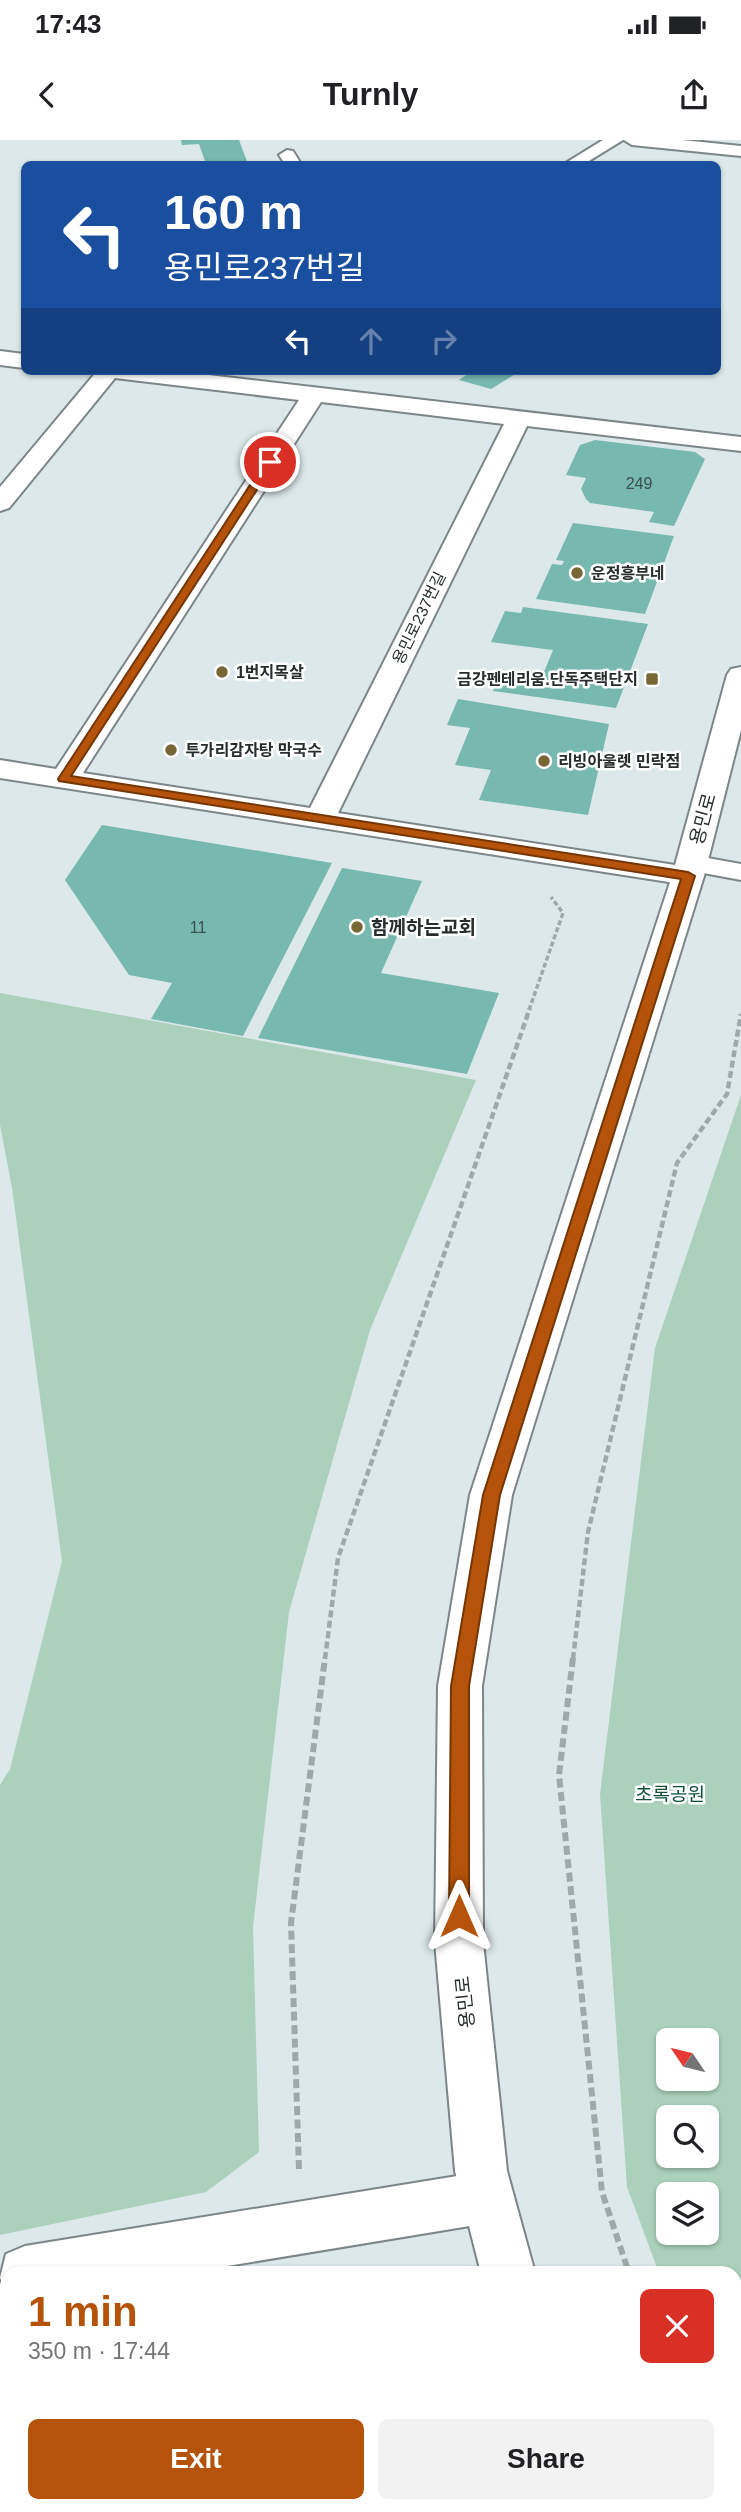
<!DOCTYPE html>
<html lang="en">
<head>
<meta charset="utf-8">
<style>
	body { margin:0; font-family:Helvetica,"Noto Sans KR",sans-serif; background:#f2f2f2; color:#202124; height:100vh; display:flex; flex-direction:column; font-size:26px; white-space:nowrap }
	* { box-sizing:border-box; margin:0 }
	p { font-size:23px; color:#757577 }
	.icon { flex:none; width:38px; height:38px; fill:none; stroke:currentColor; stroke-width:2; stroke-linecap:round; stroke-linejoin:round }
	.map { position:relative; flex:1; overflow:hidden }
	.side { position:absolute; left:0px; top:2126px; width:742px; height:247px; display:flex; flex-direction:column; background:#fff; border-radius:21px 21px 0 0; box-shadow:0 2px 5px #0004 }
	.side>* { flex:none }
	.guide { position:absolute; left:21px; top:21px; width:700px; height:214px; border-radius:10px; box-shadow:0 2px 5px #0004; background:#1a4fa0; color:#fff; overflow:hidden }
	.needle { width:46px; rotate:305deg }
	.tools { position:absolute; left:656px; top:1888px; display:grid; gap:14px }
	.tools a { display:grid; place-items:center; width:63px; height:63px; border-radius:10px; background:#fff; box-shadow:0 2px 5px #0004; font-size:35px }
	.pin { position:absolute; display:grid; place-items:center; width:60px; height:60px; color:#fff; margin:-30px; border:4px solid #fff; border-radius:50%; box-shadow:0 2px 7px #0007 }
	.me { position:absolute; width:77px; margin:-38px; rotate:0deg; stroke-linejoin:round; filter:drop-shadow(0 0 5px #0008) }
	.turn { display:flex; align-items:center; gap:24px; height:147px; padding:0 28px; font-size:32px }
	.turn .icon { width:91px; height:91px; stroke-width:2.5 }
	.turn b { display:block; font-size:49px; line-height:60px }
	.lanes { display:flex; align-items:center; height:66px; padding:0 28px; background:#0003; justify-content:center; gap:35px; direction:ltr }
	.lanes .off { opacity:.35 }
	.round { display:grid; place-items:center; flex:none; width:74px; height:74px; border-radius:10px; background:#f2f2f2 }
	.head { display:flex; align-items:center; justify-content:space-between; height:119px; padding:0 28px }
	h1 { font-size:42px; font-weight:700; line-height:52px; color:#b45309 }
	.button { display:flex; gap:14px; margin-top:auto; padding:14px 28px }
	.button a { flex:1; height:80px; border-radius:10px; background:#b45309; color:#fff; font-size:28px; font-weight:700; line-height:80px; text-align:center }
	.button a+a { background:#f2f2f2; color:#202124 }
	.status { display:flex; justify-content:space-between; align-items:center; height:49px; padding:0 35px; background:#fff; direction:ltr }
	.status svg { height:19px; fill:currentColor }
	header { display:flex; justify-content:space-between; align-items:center; height:91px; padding:0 28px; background:#fff; font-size:32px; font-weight:700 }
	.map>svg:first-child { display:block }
	.green { fill:#abd1bc; fill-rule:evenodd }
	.building { fill:#77b8af }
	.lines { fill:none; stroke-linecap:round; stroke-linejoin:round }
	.lane-casing { stroke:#7c8688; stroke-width:4 }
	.street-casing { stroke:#7c8688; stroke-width:4 }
	.secondary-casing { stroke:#7c8688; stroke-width:4 }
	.path-far2 { stroke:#a0a9aa; stroke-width:3.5; stroke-dasharray:5 2.5; stroke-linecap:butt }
	.path-far1 { stroke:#a0a9aa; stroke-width:4.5; stroke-dasharray:7 3.5; stroke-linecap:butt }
	.path { stroke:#a0a9aa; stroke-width:6; stroke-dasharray:9 4.5; stroke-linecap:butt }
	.lane { fill:#fff; fill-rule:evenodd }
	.street { fill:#fff; fill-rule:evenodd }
	.secondary { fill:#fff; fill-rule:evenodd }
	.route { fill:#b45309; stroke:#753606; stroke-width:2 }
	.poi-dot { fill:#786735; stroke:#fff; stroke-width:2.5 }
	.labels { text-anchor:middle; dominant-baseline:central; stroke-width:5; stroke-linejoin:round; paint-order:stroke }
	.number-label { font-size:16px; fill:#3c504e }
	.far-poi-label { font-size:16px; font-weight:bold; fill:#282d2d; stroke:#fff; text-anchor:start }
	.far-street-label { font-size:16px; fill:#282d2d; stroke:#fff }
	.street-label { font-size:19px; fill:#282d2d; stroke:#fff }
	.poi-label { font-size:19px; font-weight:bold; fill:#282d2d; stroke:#fff; text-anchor:start }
	.park-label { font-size:19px; fill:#0d5036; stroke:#fff }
</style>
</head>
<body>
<div class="status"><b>17:43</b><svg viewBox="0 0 49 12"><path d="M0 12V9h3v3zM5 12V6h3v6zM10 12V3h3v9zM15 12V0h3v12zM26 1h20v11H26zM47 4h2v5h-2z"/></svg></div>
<header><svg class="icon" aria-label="back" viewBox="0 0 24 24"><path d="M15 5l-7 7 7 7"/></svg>Turnly<svg class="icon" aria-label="share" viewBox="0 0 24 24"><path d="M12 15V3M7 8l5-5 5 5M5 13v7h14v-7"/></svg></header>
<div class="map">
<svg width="741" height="2372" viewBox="0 0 741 2372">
	<rect width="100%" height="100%" fill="#dce8ea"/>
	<path class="green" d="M0 853 476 940 370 1190 289 1472 253 1787 259 2012 206 2052 0 2095V1645L10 1629 62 1421 12 1048 0 985Z
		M741 955V2354L735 2338V2133H659L627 2047 600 1654 655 1208ZM668 1900H707V1939H668ZM668 1978H707V2016H668ZM668 2054H707V2093H668Z"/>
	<path class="building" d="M181 0H239L248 24H206L199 4 182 5Z
		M472 231H520L491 249 459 240Z
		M595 300 695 312 705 319 674 386 649 382 654 372 590 363 586 359 581 349 586 338 566 335 580 305Z
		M573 383 674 396 645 474 536 459 552 424 562 425 564 421 556 420Z
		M523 467 648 484 616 568 493 551 499 536 540 542 553 510 491 502 505 471 521 473Z
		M458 559 609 584 588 675 479 660 491 630 455 625 470 588 447 585Z
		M102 685 332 723 243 896 151 879 172 843 129 835 65 740Z
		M342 728 422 741 381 833 499 853 467 934 258 898Z"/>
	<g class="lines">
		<g class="lane-casing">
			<path id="lane" d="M603 0H623L584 24H564Z
				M624 0H682L741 6V16L632 5Z
				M287 10 293 11 301 24H285L279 15Z
				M691 715 741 724V740L682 729 678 723 682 717Z"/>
		</g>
		<g class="street-casing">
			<path id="street" d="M0 211 24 214V228L0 225Z
				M97 231H174L741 297V311L527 286 338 673 688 727 699 729 704 736 699 743 688 745 0 638V620L56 629 299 260 115 238 9 368 0 371V347ZM321 262 504 284 310 668 83 633Z
				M488 2031 507 2039 514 2057 507 2075 488 2083 185 2133H7V2152L0 2138 6 2114 25 2106Z"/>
		</g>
		<g class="secondary-casing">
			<path id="secondary" d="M741 527V590L704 736 512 1355 482 1546 483 1802 507 2031 535 2133H481L455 2031 435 1802 438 1546 470 1355 672 736 727 535 731 529Z
				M546 2366H604L605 2372H547Z"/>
		</g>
		<path class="path-far2" d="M529 870 563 773 551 757"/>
		<path class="path-far1" d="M325 1519 338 1418 530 868
			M573 1519 588 1392 677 1023 727 954 741 874"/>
		<path class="path" d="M573 1518 559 1635 602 2052 629 2133
			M299 2029 291 1783 325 1518
			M365 2366 367 2372
			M709 2366 711 2372"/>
		<use href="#lane" class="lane"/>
		<use href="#street" class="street"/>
		<use href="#secondary" class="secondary"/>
	</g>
	<path class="route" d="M270 319 275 322 71 636 688 732 695 736 500 1355 469 1546V1776L466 1783 459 1785 452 1783 449 1776 451 1546 483 1355 681 739 59 641 58 639 265 322Z"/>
	<g class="poi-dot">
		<circle cx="577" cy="433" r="7"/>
		<circle cx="222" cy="532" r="7"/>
		<rect x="645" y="532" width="14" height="14" rx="3.5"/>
		<circle cx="171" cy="610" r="7"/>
		<circle cx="544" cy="621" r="7"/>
		<circle cx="357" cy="787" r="7"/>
	</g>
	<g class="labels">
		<g class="number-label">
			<text x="639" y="343">249</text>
			<text x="198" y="787">11</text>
		</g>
		<g class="far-poi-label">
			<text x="591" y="433">운정흥부네</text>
			<text x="236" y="532">1번지목살</text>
			<text x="638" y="539" text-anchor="end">금강펜테리움.단독주택단지</text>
			<text x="185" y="610">투가리감자탕 막국수</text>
			<text x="558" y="621">리빙아울렛 민락점</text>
		</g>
		<g class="far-street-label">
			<text transform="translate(419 478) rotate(-64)">용민로237번길</text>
		</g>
		<g class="street-label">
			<text transform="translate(703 679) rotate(-75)">용민로</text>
			<text transform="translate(465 1862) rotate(-96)">용민로</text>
		</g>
		<g class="poi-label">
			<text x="371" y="787">함께하는교회</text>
		</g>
		<g class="park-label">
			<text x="670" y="1654">초록공원</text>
		</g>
	</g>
</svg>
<div class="tools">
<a><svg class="needle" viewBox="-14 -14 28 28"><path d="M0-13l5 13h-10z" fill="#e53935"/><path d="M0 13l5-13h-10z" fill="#757577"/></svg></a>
<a><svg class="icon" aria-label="search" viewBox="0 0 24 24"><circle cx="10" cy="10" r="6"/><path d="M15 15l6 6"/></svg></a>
<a><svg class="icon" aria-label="layers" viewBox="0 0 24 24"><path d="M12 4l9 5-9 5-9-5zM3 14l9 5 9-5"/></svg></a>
</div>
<div class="pin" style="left:270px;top:322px;background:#d93025"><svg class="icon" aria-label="arrive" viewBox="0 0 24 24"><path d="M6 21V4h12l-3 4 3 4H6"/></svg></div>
<svg class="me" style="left:459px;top:1776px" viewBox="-20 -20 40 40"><path d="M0-17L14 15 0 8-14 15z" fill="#b45309" stroke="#fff" stroke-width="4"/></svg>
<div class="guide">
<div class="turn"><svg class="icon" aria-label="left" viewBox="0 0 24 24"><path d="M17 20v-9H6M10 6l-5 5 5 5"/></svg><div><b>160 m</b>용민로237번길</div></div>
<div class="lanes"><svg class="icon" aria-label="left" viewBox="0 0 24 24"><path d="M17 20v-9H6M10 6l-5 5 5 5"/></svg><svg class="icon off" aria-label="ahead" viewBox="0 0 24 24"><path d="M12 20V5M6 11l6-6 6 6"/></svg><svg class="icon off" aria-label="right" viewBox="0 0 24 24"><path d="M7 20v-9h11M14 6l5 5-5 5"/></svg></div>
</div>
<section class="side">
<div class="head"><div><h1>1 min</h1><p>350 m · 17:44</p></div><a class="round" style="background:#d93025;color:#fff"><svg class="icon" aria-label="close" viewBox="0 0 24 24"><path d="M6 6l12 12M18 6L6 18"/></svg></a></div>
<div class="button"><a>Exit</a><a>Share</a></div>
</section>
</div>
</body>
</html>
